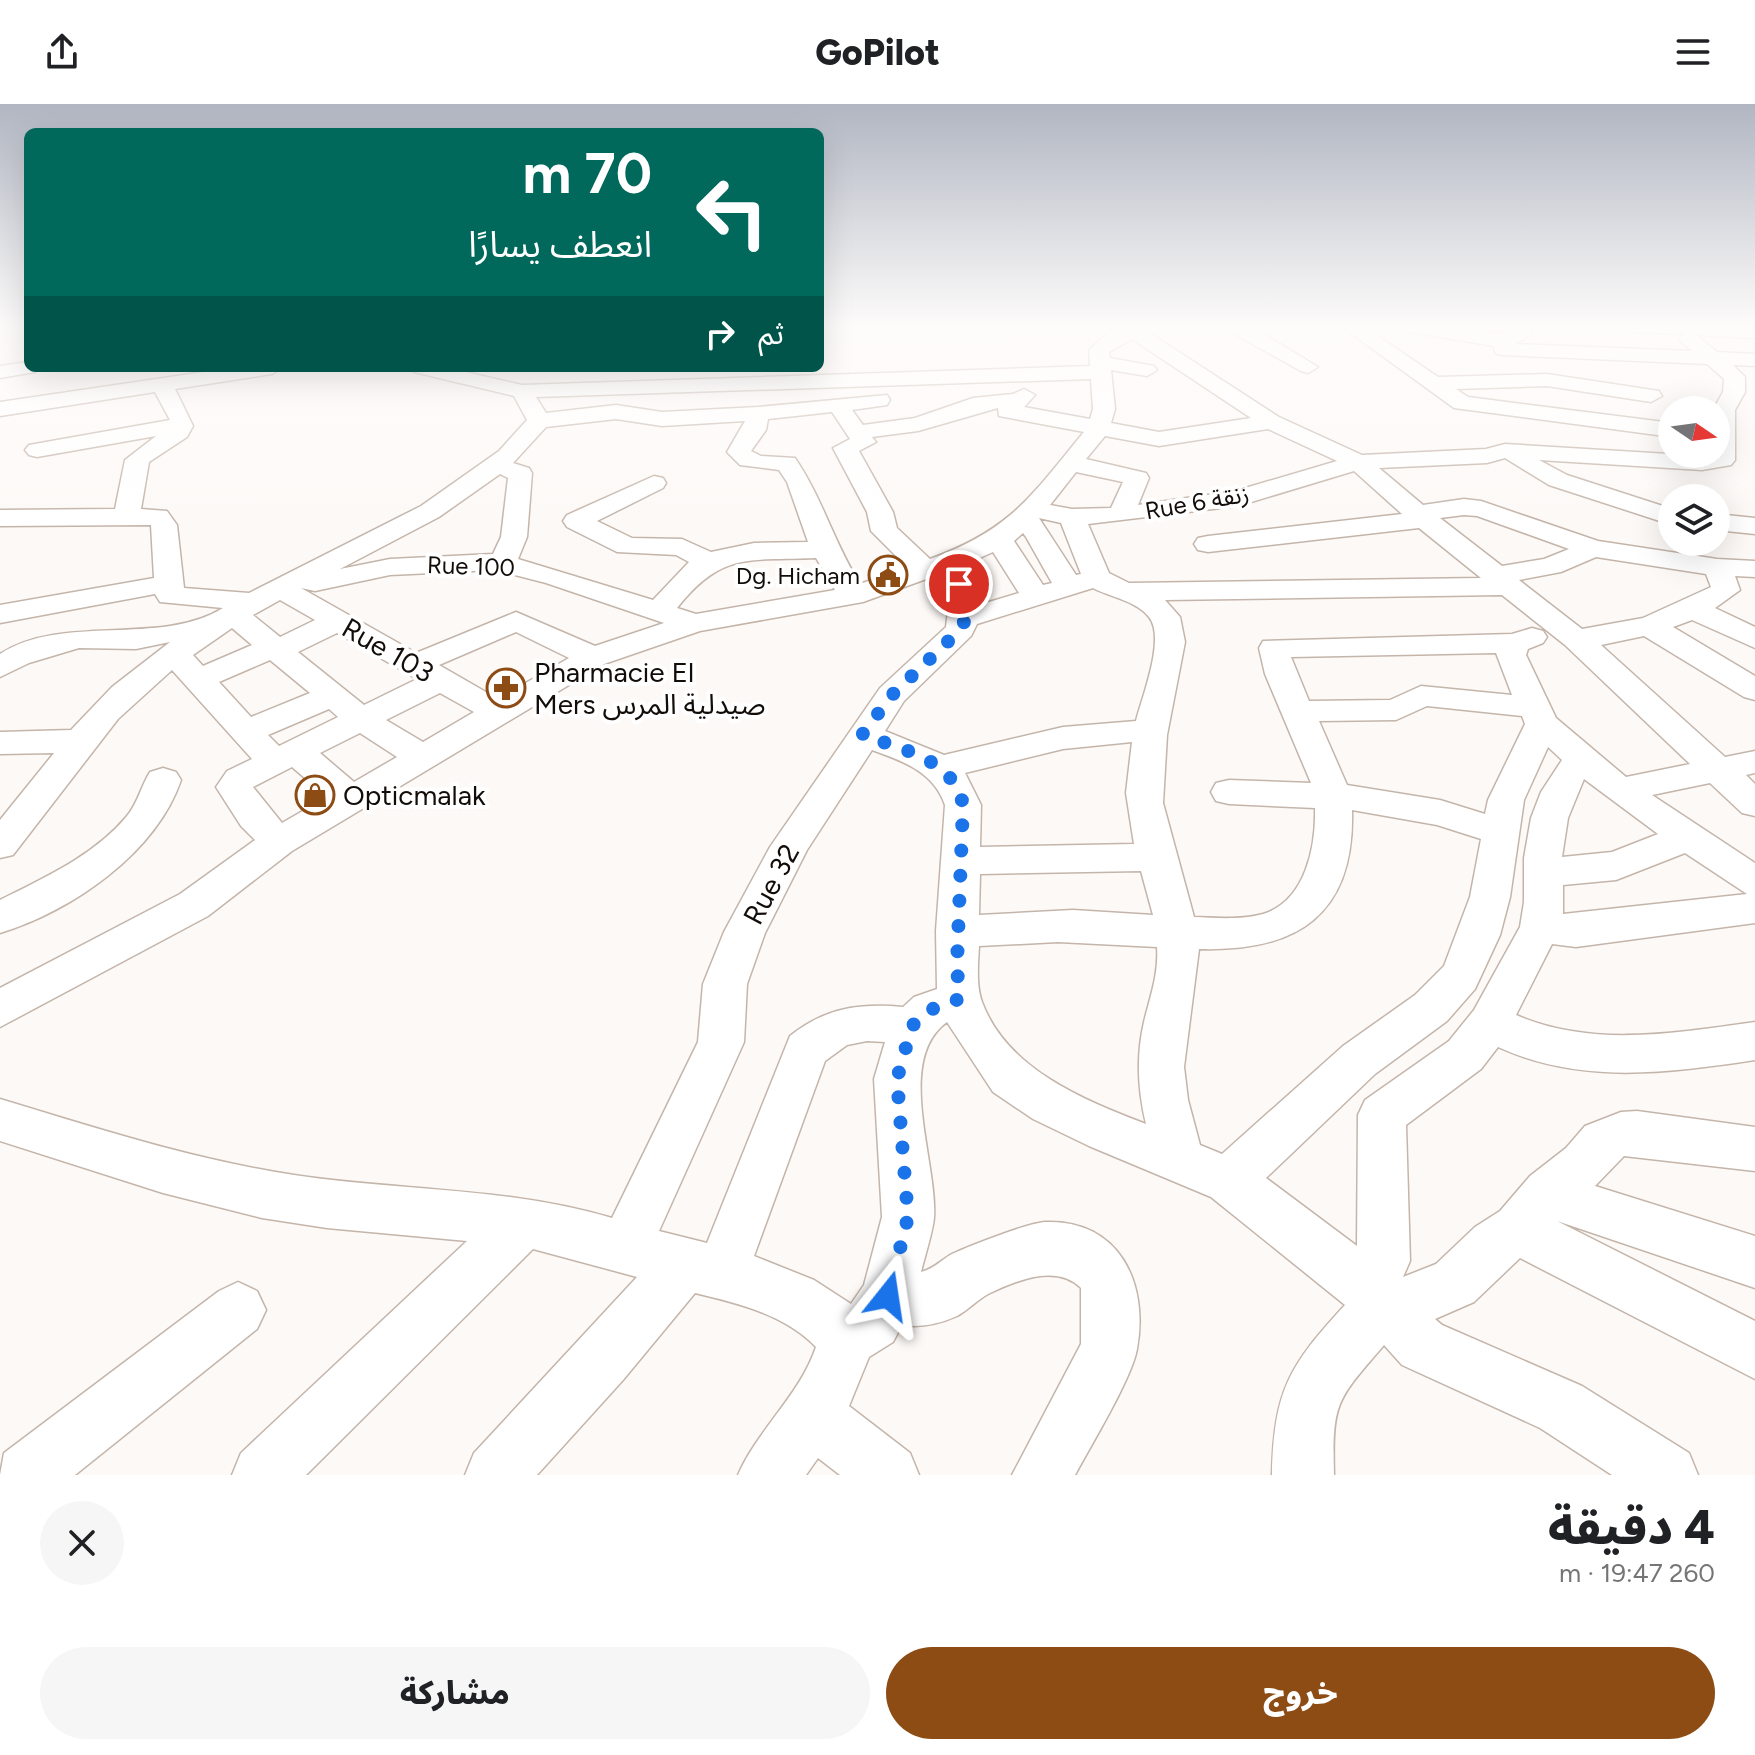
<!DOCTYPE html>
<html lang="ar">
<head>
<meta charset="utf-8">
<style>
	body { margin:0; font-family:Figtree,"Noto Sans Arabic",sans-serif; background:#f6f6f6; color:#202124; direction:rtl; height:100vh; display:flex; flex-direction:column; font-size:30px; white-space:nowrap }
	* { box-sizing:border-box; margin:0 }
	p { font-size:26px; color:#757577 }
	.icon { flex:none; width:44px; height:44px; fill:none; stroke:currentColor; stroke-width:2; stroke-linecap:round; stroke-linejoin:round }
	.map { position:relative; height:1371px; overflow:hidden; direction:ltr }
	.side { display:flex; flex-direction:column; background:#fff; flex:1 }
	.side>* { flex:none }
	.hud { position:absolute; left:24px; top:24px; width:800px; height:244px; border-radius:12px; box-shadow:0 8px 32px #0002; direction:rtl; background:#00695c; color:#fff; overflow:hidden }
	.needle { width:52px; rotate:103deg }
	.fabs { position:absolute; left:1658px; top:292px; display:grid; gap:16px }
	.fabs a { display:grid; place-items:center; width:72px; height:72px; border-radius:50%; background:#fff; box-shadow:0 8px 32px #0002; font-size:40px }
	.pin { position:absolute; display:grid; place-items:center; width:68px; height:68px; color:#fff; margin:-34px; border:4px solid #fff; border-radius:50%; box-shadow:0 2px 8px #0007 }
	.me { position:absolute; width:88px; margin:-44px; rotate:15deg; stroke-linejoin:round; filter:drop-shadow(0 0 6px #0008) }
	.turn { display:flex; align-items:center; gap:28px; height:168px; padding:0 40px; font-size:36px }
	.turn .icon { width:104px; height:104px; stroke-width:2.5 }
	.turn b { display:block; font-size:56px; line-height:68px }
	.then { display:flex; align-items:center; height:76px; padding:0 40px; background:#0003; gap:16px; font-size:30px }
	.round { display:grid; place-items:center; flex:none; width:84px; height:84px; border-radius:42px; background:#f6f6f6 }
	.overview { display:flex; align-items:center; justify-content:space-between; height:136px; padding:0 40px }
	h1 { font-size:48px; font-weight:800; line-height:60px }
	.cta { display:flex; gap:16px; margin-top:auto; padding:16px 40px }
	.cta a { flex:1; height:92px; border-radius:48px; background:#8c4c14; color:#fff; font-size:32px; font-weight:800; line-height:92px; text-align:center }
	.cta a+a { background:#f6f6f6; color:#202124 }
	header { display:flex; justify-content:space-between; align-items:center; height:104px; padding:0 40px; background:#fff; font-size:36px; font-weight:800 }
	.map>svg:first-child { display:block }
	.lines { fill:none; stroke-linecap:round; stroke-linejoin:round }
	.minor-casing { stroke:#c4b5aa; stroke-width:3 }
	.minor { fill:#fff; fill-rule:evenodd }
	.route { stroke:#1a73e8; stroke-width:14; stroke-dasharray:0 25.2 }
	.labels { text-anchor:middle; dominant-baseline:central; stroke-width:8; stroke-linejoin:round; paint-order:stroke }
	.far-street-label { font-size:24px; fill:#130d0a; stroke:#fff }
	.far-poi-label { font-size:24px; fill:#130d0a; stroke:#fff; text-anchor:end }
	.street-label { font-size:28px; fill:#130d0a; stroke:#fff }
	.poi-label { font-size:28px; fill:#130d0a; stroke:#fff; text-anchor:start }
</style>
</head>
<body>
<header><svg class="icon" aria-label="menu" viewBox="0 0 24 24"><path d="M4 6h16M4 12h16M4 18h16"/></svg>GoPilot<svg class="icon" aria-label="share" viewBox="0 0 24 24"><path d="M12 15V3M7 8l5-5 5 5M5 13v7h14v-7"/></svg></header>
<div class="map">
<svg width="1755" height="1371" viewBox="0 0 1755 1371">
	<rect width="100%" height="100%" fill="#fdf9f7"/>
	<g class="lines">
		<g class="minor-casing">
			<path id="minor" d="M1116 222H1168L1151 230 1279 313 1362 351 1486 345 1505 340 1702 352 1716 350V306H1713L1723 288 1724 275 1707 260 1502 251 1495 249 1494 242 1398 226 1396 222H1433L1500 230 1523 223 1533 229 1515 240 1692 247 1679 235 1684 230 1627 228 1618 222H1755V234L1696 231 1717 248 1755 250V262L1733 261 1745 273V288L1735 306V356L1731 361 1702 366 1539 356 1567 371 1672 405V421L1549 381 1505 354 1487 359 1379 364 1423 401 1464 395 1481 397 1598 437 1717 455 1755 457V473L1735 472 1740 486 1715 504 1755 523V544L1692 516 1673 523 1755 572V596L1744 593 1644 532 1601 541 1725 653 1755 647V669L1746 671 1755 680V712L1742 709 1710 679 1652 691 1755 759V819L1576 843 1552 840 1516 911C1592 944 1676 929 1755 918V956C1668 969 1581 981 1498 943L1481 965 1406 1021 1410 1157 1403 1173 1436 1160 1475 1123 1500 1107 1530 1072 1566 1044 1585 1022 1621 1008 1637 1007 1755 1023V1067L1624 1052 1595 1082 1755 1132V1184L1557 1117 1755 1217V1275L1520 1154 1474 1198 1435 1215 1442 1221 1582 1282 1689 1349 1698 1371H1612L1540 1324 1402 1261 1384 1241C1337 1296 1332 1297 1334 1371H1272C1274 1286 1289 1262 1345 1201L1211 1093 1089 1042 1033 1015 993 988 947 918C894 956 938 1059 934 1114 932 1131 925 1151 921 1168 934 1165 941 1156 952 1150 969 1142 1028 1119 1045 1118 1119 1115 1149 1179 1137 1245 1132 1274 1091 1341 1075 1371H1012L1081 1240V1184C1056 1159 1015 1177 988 1190 977 1196 968 1206 957 1212 939 1220 921 1224 902 1221L893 1238 869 1253 849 1302 910 1349 919 1371H840L818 1354 806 1371H738C758 1325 800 1291 816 1243 784 1210 737 1199 695 1189L623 1276 537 1371H465L474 1349 637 1173 533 1145 306 1371H232L241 1349 467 1137 327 1124 262 1114 163 1089 0 1037V995C96 1024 194 1056 294 1071 400 1087 508 1083 612 1114L698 938 703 880 724 828 770 743 880 584 946 523 949 499 940 470 863 498 700 527 604 560 292 747 208 812 0 923V884L180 790 255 736 241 722 216 683 227 667 252 655 172 566 118 615 13 751 0 754V716L54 649 0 650V628L71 626 112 583 170 538 136 545 79 544 29 559 0 573V550C63 509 160 543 223 504L160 498 155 490 0 519V501L154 474 151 421 0 422V406L115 405 125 356 156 332 37 353 29 351 25 346 29 341 170 316 155 288 0 312V298L231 264H282L272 270 175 285 193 322 187 333 149 358 141 405 167 407 177 421 184 484 249 489 421 402 499 347 527 316 514 292 414 268 411 264H448L522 281 1090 262 1089 246 1108 229 1118 226ZM1132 235 1251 314 1159 328 1111 319 1115 305 1111 266 1147 272 1157 266 1154 262 1110 254 1109 248ZM1091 275 1093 305 1090 315 1024 303 1035 291 1024 285 1013 290 973 294 915 314 863 321 852 306 887 301 890 296 887 291 758 303 662 308 616 301 546 309 536 293ZM998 304 999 312 1084 328C1031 392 1012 425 930 455L897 424 893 408 859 347 876 338 872 333 918 327ZM832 308 850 335 833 344 867 408 871 427 907 463 860 480C834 439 822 393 795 354L761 352 751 347 766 326 768 315ZM616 315 662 322 745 317 727 348 740 361 779 366 787 378 808 438 754 439 711 448 682 435 632 434 597 417 663 384 666 379 663 374 654 372 567 411 563 417 567 423 617 448 676 451 689 458 653 496 518 455 527 433 532 369 529 364 513 359 546 323ZM1268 325 1337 357 1235 387 1138 401 1149 374 1146 369 1086 355 1105 332 1159 342ZM1354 367 1402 410 1208 432 1198 434 1194 440 1198 446 1208 448 1419 424 1481 474 1129 479 1109 469 1088 420 1238 402ZM1076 368 1123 378 1111 404 1072 405 1050 401ZM500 370 508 374 501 433 493 450 390 455 340 465 439 413ZM1464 411 1477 412 1569 445 1544 455 1502 462 1440 414ZM1039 414 1061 419 1081 470 1076 471ZM1023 429 1026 433 1052 479 1043 481 1014 437ZM993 448 1019 489 979 501 974 481 962 462ZM1596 453 1706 470 1711 483 1643 514 1582 525 1519 476 1561 468ZM816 454 835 486 696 510 677 504C722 447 749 457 816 454ZM495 466 546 479 664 519 595 542 516 508 416 549 301 484 315 487 390 471ZM1093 484C1110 493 1137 497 1149 513 1166 534 1142 593 1136 617L1063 623 944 651 885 627 904 597 971 532 977 520ZM1502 491 1565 541 1690 660 1626 673 1556 614 1526 551 1528 545 1543 539 1547 533 1543 527 1532 524 1512 530 1263 537 1259 544 1265 570 1311 679 1229 676 1216 679 1211 688 1216 697 1229 700 1315 704C1316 742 1306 797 1263 810 1242 816 1216 814 1194 813L1163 699 1167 631 1185 538 1180 513 1165 496ZM280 496 315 516 280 533 253 511ZM232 524 252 541 203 562 193 551ZM516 528 569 554 498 595 439 561ZM337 529 417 575 364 601 298 548ZM1496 549 1512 591 1421 582 1390 596 1309 597 1291 553ZM270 556 310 589 251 613 219 578ZM440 589 474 608 423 638 386 616ZM1427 602 1522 612 1525 620 1488 696 1485 710 1440 696 1347 681 1319 617 1396 616ZM329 605 338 613 279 642 268 631ZM360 629 397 653 354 678 320 649ZM1132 638 1126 689 1134 740 980 743 981 701 965 669 1063 645ZM1548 643 1562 656 1541 688 1531 714 1524 754V798L1520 823 1474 906 1449 937 1365 996 1358 1011 1357 1142 1266 1074 1375 970 1447 917 1475 885 1500 831 1510 793 1524 696ZM872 646C903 657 934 668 945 701L936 827 937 885 914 893 903 903C859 899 825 904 790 932L707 1139 659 1127 744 938 747 880 765 829 807 746ZM292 663 327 693 282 719 253 683ZM1584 675 1658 730 1612 748 1562 753 1568 714ZM1352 706 1437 721 1481 735 1470 793 1444 862 1415 891 1343 942 1222 1050 1200 1041 1188 996 1184 963 1199 845C1297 848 1355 811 1352 706ZM1685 749 1747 790 1563 810V781L1616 776ZM1141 767 1153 811 1073 806 979 811 980 770ZM1058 838 1157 843C1159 870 1150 893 1144 918 1136 952 1138 987 1146 1020 1083 996 1007 965 982 898 976 882 978 859 979 842ZM867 937 885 938 874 975 882 1113 864 1181 851 1200 814 1176 754 1152 825 957 847 941Z
				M1220 222 1257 226 1318 263 1308 269 1301 267Z
				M1341 222H1363L1438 273 1547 270 1659 287 1662 292 1651 298 1547 282 1456 285 1468 293 1672 319V333L1454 304Z
				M28 258V264H38L35 268 0 274V262Z
				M1716 410 1755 414V430L1716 426Z
				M163 664 176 668 181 676C156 749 72 807 0 829V796C44 774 95 751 127 712 138 699 141 682 150 668Z
				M238 1178 257 1187 266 1206 257 1225 75 1371H0L4 1349 219 1187Z"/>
		</g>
		<use href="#minor" class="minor"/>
	</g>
	<linearGradient id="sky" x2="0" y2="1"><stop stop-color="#b1b6c2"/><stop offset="0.54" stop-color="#fefcfb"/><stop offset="1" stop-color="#fefcfb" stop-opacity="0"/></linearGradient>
	<rect width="1755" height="414" fill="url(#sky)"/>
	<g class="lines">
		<path class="route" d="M888 1192 908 1113 897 975 912 922 930 906 959 895 957 860 963 701C954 655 901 645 862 631L892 591 960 526 966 514 959 480"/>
	</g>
	<defs>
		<g id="civic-ring" transform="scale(2)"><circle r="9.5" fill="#fff" stroke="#8c4c14" stroke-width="1.5"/><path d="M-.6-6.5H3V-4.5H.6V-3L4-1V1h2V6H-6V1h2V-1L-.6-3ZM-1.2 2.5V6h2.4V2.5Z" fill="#8c4c14"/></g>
		<g id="pharmacy-ring" transform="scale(2)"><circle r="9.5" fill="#fff" stroke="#8c4c14" stroke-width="1.5"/><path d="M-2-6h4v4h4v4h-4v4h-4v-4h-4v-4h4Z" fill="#8c4c14"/></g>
		<g id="shop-ring" transform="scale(2)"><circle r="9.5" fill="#fff" stroke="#8c4c14" stroke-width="1.5"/><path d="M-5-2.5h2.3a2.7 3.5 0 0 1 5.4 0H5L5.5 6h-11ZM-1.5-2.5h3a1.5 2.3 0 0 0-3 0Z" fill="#8c4c14"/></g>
	</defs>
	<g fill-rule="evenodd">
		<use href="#civic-ring" x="888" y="471"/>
		<use href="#pharmacy-ring" x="506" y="584"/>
		<use href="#shop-ring" x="315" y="691"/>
	</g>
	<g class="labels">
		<g class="far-street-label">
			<text transform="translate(1197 398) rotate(-10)">Rue 6 زنقة</text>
			<text transform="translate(471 462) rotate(2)">Rue 100</text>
		</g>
		<g class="far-poi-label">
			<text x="860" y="471">Dg. Hicham</text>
		</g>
		<g class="street-label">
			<text transform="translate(388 546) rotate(30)">Rue 103</text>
			<text transform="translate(771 780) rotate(-62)">Rue 32</text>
		</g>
		<g class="poi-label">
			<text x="534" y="568">Pharmacie El<tspan x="534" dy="32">Mers صيدلية المرس</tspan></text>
			<text x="343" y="691">Opticmalak</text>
		</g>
	</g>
</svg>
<div class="fabs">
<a><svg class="needle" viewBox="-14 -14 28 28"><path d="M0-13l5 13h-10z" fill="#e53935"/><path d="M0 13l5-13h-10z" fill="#757577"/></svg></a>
<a><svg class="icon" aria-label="layers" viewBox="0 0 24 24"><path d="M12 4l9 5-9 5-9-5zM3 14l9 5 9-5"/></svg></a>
</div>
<div class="pin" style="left:959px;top:480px;background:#d93025"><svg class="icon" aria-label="arrive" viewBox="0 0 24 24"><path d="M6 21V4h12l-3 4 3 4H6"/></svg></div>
<svg class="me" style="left:888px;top:1192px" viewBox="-20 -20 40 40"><path d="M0-17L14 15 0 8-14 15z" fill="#1a73e8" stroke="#fff" stroke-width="4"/></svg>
<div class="hud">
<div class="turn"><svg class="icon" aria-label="left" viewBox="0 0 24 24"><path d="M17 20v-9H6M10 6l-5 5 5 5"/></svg><div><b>70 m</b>انعطف يسارًا</div></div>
<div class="then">ثم<svg class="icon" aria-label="right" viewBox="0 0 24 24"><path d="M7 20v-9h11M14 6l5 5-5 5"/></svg></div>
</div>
</div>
<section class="side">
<div class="overview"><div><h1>4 دقيقة</h1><p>260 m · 19:47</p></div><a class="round"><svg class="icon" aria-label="close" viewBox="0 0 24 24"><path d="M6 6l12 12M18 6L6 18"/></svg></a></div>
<div class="cta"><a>خروج</a><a>مشاركة</a></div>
</section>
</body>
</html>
